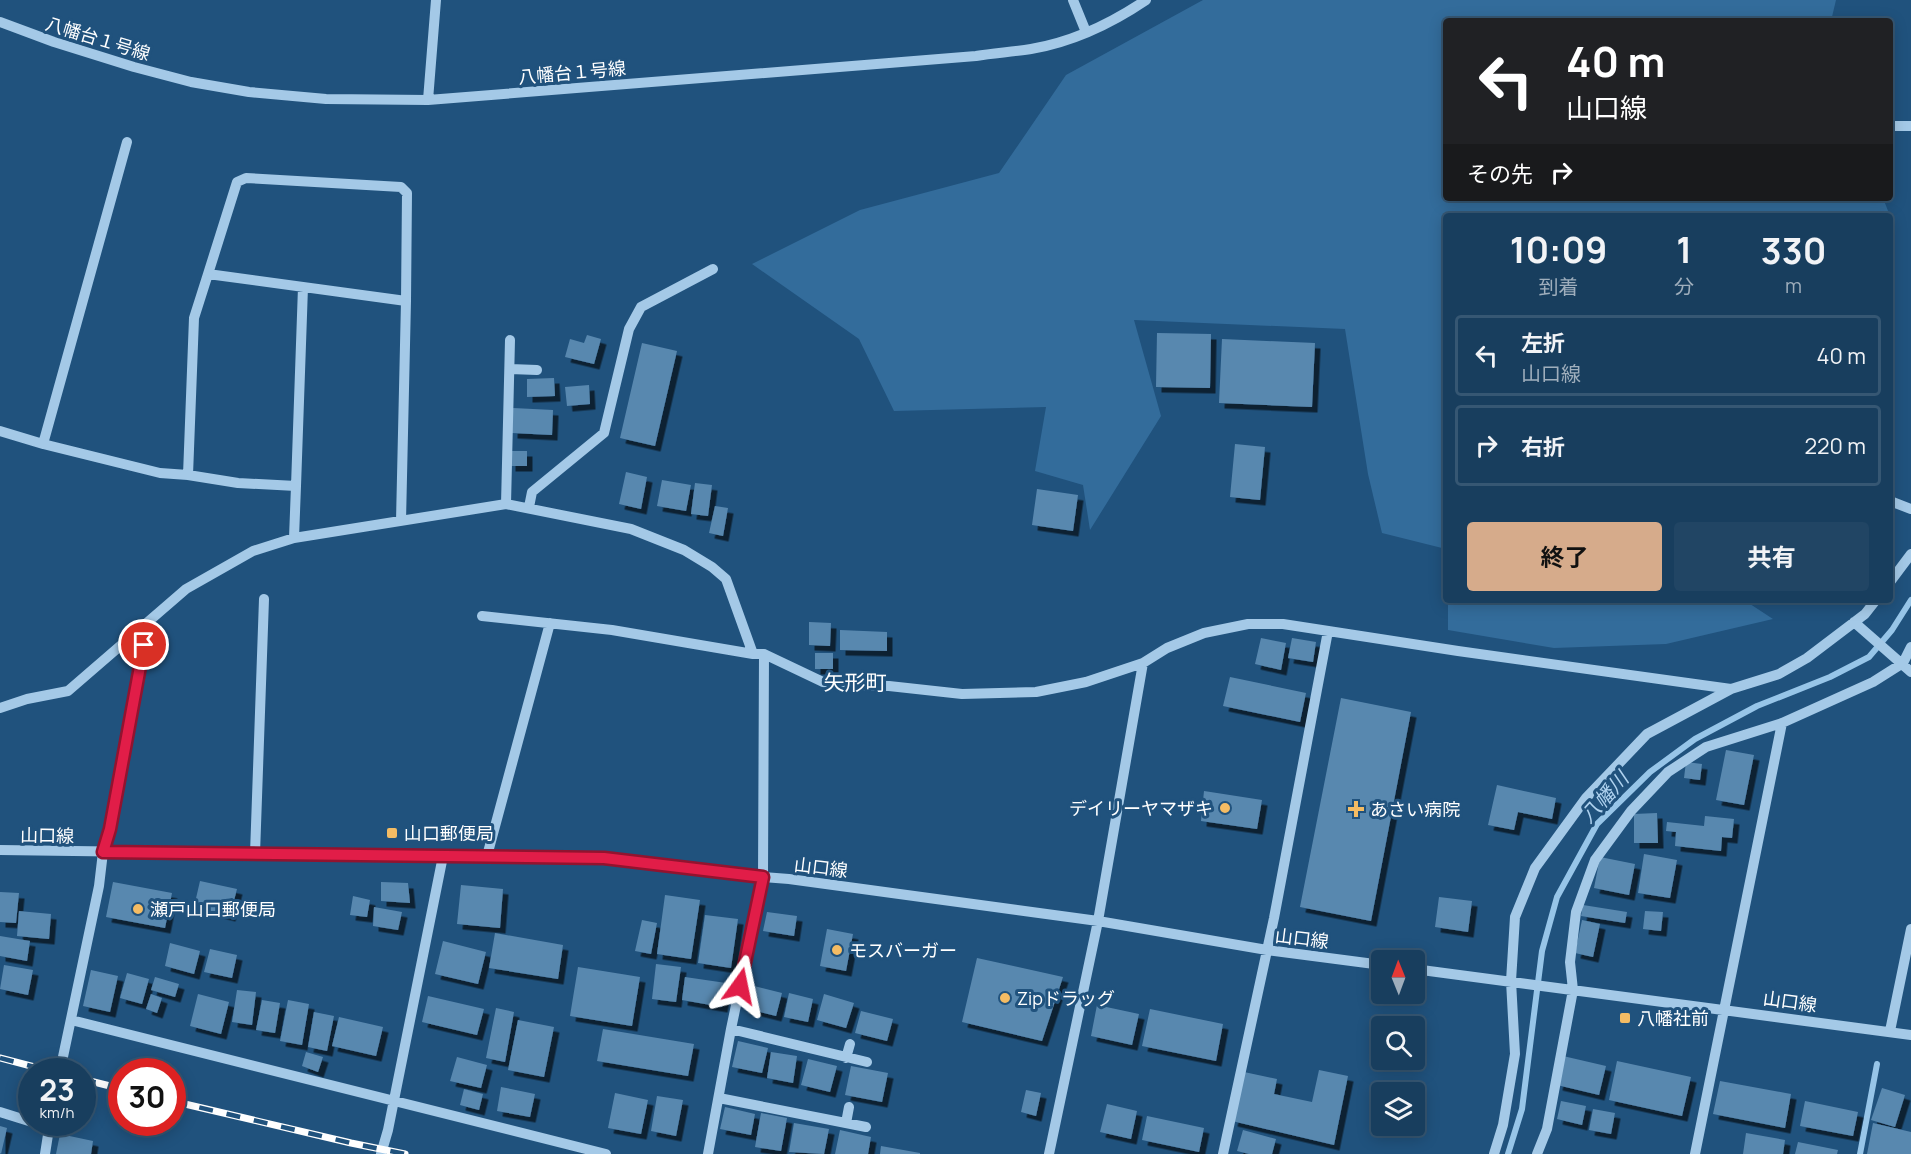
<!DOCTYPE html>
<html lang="ja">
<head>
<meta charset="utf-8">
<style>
	body { margin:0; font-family:Manrope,"Noto Sans JP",sans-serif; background:#214564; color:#f1f3f6; height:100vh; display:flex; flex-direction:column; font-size:22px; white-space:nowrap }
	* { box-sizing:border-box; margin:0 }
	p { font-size:20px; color:#9faebc }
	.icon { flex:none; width:33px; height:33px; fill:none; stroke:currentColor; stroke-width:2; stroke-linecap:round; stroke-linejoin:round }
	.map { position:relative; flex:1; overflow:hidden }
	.details { position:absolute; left:1443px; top:213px; width:450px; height:390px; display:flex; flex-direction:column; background:#183e5e; border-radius:6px; box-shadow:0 3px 15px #0003,0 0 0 2px #365773 }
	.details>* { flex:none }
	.top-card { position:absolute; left:1443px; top:18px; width:450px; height:183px; border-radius:6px; box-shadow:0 3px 15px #0003,0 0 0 2px #365773; background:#202124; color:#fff; overflow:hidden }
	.needle { width:39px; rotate:359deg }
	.tools { position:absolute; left:1371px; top:950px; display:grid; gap:12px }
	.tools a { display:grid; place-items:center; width:54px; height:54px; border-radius:6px; background:#183e5e; box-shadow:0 3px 15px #0003,0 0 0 2px #365773; font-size:30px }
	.speed { position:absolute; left:18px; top:1058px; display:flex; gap:12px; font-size:30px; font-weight:700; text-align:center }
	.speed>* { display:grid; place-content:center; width:78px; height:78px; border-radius:50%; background:#183e5e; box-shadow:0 3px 15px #0003,0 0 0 2px #365773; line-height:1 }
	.speed small { font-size:15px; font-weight:400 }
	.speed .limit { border:9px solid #d22; background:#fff; color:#111 }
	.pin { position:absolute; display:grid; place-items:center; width:51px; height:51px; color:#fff; margin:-26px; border:3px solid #fff; border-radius:50%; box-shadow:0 2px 6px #0007 }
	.me { position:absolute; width:66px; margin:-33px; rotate:12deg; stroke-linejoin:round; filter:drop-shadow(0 0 4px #0008) }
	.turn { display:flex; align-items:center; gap:21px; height:126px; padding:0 24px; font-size:27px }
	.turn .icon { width:78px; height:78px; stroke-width:2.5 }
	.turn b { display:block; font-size:42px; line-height:51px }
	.then { display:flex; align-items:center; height:57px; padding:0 24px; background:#0003; gap:12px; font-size:22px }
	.eta { display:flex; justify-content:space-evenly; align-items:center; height:102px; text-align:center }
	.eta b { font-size:36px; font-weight:700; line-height:42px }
	.button { display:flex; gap:12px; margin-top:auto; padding:12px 24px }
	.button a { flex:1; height:69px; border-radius:6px; background:#d6ab8b; color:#111; font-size:24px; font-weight:700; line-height:69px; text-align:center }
	.button a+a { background:#214564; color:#f1f3f6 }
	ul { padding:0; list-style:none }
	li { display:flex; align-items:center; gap:18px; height:81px; margin:0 12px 9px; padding:0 12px; border:3px solid #365773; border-radius:6px }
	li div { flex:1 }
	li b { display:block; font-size:22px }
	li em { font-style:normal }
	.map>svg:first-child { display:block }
	.green { fill:#336c9b }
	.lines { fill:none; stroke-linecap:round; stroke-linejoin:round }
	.stream { stroke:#97c5e8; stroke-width:6 }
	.building { fill:#5988af; filter:url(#shadow) }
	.minor { stroke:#a4c9e7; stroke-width:10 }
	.rail-casing { stroke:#fff; stroke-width:7 }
	.rail { stroke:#20527d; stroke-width:4.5; stroke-dasharray:14; stroke-linecap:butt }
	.route-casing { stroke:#92132f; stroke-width:15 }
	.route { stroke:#e11d48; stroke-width:10 }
	.poi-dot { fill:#f4bc64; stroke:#20527d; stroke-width:2 }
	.labels { text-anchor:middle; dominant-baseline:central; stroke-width:6; stroke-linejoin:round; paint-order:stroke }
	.street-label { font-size:18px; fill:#fff; stroke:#20527d }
	.poi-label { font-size:18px; fill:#fff; stroke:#20527d; text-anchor:start }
	.water-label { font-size:20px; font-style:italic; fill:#afd2ef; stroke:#20527d }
	.quarter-label { font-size:21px; fill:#fff; stroke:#20527d }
</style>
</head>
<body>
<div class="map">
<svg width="1911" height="1154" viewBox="0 0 1911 1154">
	<defs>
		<filter id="shadow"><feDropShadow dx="5.5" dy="5.5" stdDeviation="0" flood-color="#0009"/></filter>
	</defs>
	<rect width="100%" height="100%" fill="#20527d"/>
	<path class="green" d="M1203 0H1836L1831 21H1446V198H1883L1890 216H1446V549L1382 533 1368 474 1345 329 1134 320 1161 416 1090 530 1083 485 1035 471 1046 407 894 411 859 339 752 264 860 210 999 173 1066 75Z
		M1448 600H1744L1773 619 1666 644 1554 648 1448 630Z"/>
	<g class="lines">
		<path class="stream" d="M1508 1154 1522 1109 1542 951 1557 897 1597 824 1650 772 1695 739 1757 706 1830 677 1869 657 1892 630 1911 600
			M1860 1154 1877 1064"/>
	</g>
	<path class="building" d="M1157 333 1211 334 1210 388 1156 387Z
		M587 335 601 339 594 364 565 357 570 339 584 343Z
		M1222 339 1315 343 1312 407 1219 403Z
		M642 343 677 351 655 446 620 438Z
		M554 378 555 396 527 397V379Z
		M589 385 590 404 567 406 565 387Z
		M513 408 553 410 552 435 512 433Z
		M1235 444 1265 447 1260 500 1230 497Z
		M510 451H527V466H510Z
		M626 472 647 477 641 509 619 504Z
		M662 480 691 485 686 511 657 506Z
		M695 483 712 485 708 516 691 514Z
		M1037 489 1078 495 1073 531 1032 525Z
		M715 506 728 508 723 536 709 533Z
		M809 622 831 623 830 646 809 645Z
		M840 630 887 632V651L840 650Z
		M1261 638 1286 643 1281 670 1255 664Z
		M1292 638 1316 642 1313 662 1288 658Z
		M815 653H833V669H815Z
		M1230 677 1306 693 1300 722 1223 706Z
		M1341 698 1411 712 1371 921 1300 907Z
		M1726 750 1754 755 1744 805 1716 800Z
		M1686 762 1702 764 1700 780 1684 778Z
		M1497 785 1556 798 1552 819 1518 812 1514 830 1488 825Z
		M1204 791 1262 800 1257 829 1201 821Z
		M1657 813 1658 843H1634V814Z
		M1705 816 1734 819 1732 838 1722 837 1721 851 1675 846 1676 832 1666 831 1667 822 1704 826Z
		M1644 854 1677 860 1670 898 1638 893Z
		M1600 857 1635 864 1629 895 1594 888Z
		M200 881 237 889 230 916 194 907Z
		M113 882 172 893 165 928 106 917Z
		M381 882 408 883 410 903 381 901Z
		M461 885 503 889 500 928 457 924Z
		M0 892 19 893 16 923 0 922Z
		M665 895 700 900 691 959 657 954Z
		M353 896 370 900 367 917 350 915Z
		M1439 897 1472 901 1468 932 1435 927Z
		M1583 905 1627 912 1625 923 1581 916Z
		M374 907 402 912 398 930 373 926Z
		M19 911 51 914 49 939 17 936Z
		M1645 911 1663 912 1661 931 1643 929Z
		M767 912 797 916 794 936 763 931Z
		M705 915 738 919 731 968 698 963Z
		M642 920 657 923 651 954 635 951Z
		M1582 920 1600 924 1593 957 1575 953Z
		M827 929 853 934 846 971 820 966Z
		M495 933 563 945 558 979 489 968Z
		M0 936 30 941 27 961 0 956Z
		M443 941 486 952 478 984 435 974Z
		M170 943 200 951 194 974 165 966Z
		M210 949 237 955 232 978 204 972Z
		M977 958 1063 977 1042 1041 962 1022Z
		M656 964 681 967 676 1002 652 999Z
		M4 965 33 970 28 995 0 989Z
		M578 967 640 977 632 1026 570 1016Z
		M91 970 118 976 110 1012 83 1006Z
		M127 973 149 979 142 1004 120 998Z
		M155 977 179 984 175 997 151 990Z
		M685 977 726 983 722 1007 682 1000Z
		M750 985 782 993 776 1016 744 1008Z
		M237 990 256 992 252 1025 232 1022Z
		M789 993 813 999 808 1022 784 1017Z
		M151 994 162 998 157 1013 146 1009Z
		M198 994 229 1002 221 1034 190 1026Z
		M824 994 854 1003 846 1028 817 1020Z
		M428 996 484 1009 477 1035 422 1022Z
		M262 1000 280 1003 275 1033 256 1030Z
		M288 1000 309 1004 302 1045 280 1041Z
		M1097 1005 1139 1014 1132 1045 1091 1036Z
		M496 1008 514 1012 505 1062 486 1058Z
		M1150 1009 1223 1024 1216 1061 1142 1046Z
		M861 1011 893 1019 887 1041 855 1033Z
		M314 1012 334 1016 327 1051 308 1047Z
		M339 1017 383 1027 376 1056 332 1046Z
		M518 1020 554 1027 544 1077 508 1070Z
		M603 1029 694 1044 688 1076 597 1061Z
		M738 1041 768 1048 762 1073 732 1067Z
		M306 1052 323 1057 318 1072 302 1066Z
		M771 1052 797 1056 793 1083 767 1078Z
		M1563 1056 1606 1066 1599 1095 1557 1085Z
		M457 1057 487 1065 481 1088 450 1081Z
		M808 1059 837 1066 830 1092 801 1085Z
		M1617 1061 1691 1077 1682 1116 1609 1100Z
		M851 1066 888 1073 882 1102 845 1095Z
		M1319 1070 1348 1076 1334 1145 1232 1121 1244 1072 1277 1079 1274 1094 1312 1102Z
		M1720 1081 1791 1094 1785 1128 1713 1114Z
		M501 1087 535 1094 530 1117 497 1111Z
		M1882 1088 1905 1095 1895 1127 1871 1120Z
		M464 1089 483 1094 479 1110 460 1105Z
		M1026 1090 1041 1093 1036 1116 1021 1112Z
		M615 1093 648 1100 641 1134 608 1128Z
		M657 1096 683 1100 676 1136 651 1131Z
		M1561 1101 1586 1106 1582 1125 1557 1119Z
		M1805 1101 1858 1112 1853 1136 1800 1126Z
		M1107 1104 1137 1111 1131 1139 1100 1132Z
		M725 1107 755 1114 751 1135 720 1129Z
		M1593 1109 1615 1113 1611 1134 1589 1130Z
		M761 1113 787 1118 781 1151 755 1147Z
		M1147 1116 1204 1128 1199 1152 1142 1140Z
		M794 1123 829 1129 824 1154 789 1152Z
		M1873 1123 1911 1132V1154H1867Z
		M0 1126 7 1128 1 1154 0 1153Z
		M840 1130 871 1137 868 1154H835Z
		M1243 1130 1276 1139 1272 1154H1249L1237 1151Z
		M1746 1133 1785 1140 1783 1154H1743Z
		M60 1134 93 1141 91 1154H56Z
		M1798 1142 1838 1150 1837 1154H1795Z
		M881 1146 920 1153V1154H880Z"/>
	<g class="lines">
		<path class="minor" d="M1073 0 1086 32
			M0 22 54 42 134 67 191 82 249 92 326 99 428 100 976 56C994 53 1013 52 1031 49 1072 42 1112 23 1146 0
			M428 100 436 0
			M1890 126H1911
			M127 142 43 444 160 473 188 475
			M208 274 237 182 246 178 401 187 407 193 406 301
			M510 369 537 370
			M0 431 43 444
			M296 486 303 287
			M1890 501 1911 509
			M506 504 510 340
			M529 507 532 492 604 433 629 329 641 307 713 269
			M294 538 296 486 238 483 188 475 194 318 208 274 406 301 401 521
			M1890 582 1911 554
			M482 616 612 630 753 654
			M1854 622 1911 672
			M0 708 27 699 68 691 186 589 253 551 294 538 506 504 631 529 684 550 712 567 726 579 753 654H764L823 682 843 685 889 686 962 694 1036 692 1086 682 1143 663 1167 648 1204 633 1248 624H1283L1458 651 1731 689
			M0 850 604 858 763 877 789 879 1098 921 1267 950 1382 965
			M255 854 264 599
			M487 856 550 623
			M1414 969 1911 1035
			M71 1020 606 1154
			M731 1029 867 1062
			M1890 1031 1911 929
			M846 1058 850 1044
			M60 1071 99 886 103 852 110 829 148 623
			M719 1098 866 1127
			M0 1112 32 1122
			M846 1123 849 1107
			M45 1154 50 1122
			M381 1154 388 1130 443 856
			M708 1154 731 1029 763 877 764 654
			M1049 1154 1098 921 1143 663
			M1223 1154 1274 918 1328 631
			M1494 1154 1503 1125 1515 1054 1511 981 1515 917 1535 868 1586 798 1647 734 1731 689 1779 674 1807 658 1865 614 1876 600
			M1537 1154 1547 1129 1573 990 1570 962 1576 912 1595 860 1631 811 1668 772 1706 747 1782 723 1873 682 1903 663 1911 647
			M1695 1154 1782 723"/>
		<g class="rail-casing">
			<path id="rail" d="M0 1058 50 1071
				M82 1079 122 1089
				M172 1101 351 1143 405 1154"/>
		</g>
		<use href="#rail" class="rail"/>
	</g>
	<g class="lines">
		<g class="route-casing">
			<path id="route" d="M144 645 110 829 103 852 604 858 763 877 740 986"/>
		</g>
		<use href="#route" class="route"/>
	</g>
	<g class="poi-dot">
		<circle cx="1225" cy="808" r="6"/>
		<path d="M1353 800h6v6h6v6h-6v6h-6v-6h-6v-6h6z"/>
		<rect x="386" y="827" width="12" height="12" rx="3"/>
		<circle cx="138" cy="909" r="6"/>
		<circle cx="837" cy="950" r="6"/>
		<circle cx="1005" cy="998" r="6"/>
		<rect x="1619" y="1012" width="12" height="12" rx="3"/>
	</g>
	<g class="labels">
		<g class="street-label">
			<text transform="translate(98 38) rotate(17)">八幡台１号線</text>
			<text transform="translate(572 72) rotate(-5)">八幡台１号線</text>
			<text transform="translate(47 835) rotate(1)">山口線</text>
			<text transform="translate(821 867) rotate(7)">山口線</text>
			<text transform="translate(1302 938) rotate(7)">山口線</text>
			<text transform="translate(1790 1001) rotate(8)">山口線</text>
		</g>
		<g class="poi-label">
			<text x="1213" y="808" text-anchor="end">デイリーヤマザキ</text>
			<text x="1370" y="809">あさい病院</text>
			<text x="404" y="833">山口郵便局</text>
			<text x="150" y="909">瀬戸山口郵便局</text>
			<text x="849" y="950">モスバーガー</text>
			<text x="1017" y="998">Zipドラッグ</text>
			<text x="1637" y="1018">八幡社前</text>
		</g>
		<g class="water-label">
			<text transform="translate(1604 797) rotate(-48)">八幡川</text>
		</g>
		<g class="quarter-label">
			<text x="855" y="682">矢形町</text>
		</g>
	</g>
</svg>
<div class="tools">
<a><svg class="needle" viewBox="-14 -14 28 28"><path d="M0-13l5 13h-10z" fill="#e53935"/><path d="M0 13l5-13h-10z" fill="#9faebc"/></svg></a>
<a><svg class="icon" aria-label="search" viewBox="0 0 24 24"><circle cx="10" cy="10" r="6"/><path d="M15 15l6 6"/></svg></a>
<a><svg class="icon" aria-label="layers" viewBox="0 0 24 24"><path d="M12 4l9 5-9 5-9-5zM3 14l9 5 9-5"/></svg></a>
</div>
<div class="speed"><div>23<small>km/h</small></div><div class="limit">30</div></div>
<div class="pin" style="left:144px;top:645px;background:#d93025"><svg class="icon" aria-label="arrive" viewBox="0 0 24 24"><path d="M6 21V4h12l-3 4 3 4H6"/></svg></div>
<svg class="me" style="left:740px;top:986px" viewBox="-20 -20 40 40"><path d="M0-17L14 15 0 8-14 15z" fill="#e11d48" stroke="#fff" stroke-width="4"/></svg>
<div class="top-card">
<div class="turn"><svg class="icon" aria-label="left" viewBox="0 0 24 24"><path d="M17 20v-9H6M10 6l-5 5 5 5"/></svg><div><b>40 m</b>山口線</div></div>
<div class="then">その先<svg class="icon" aria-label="right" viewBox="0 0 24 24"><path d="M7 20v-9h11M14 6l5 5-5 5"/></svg></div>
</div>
<section class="details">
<div class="eta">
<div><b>10:09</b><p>到着</p></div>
<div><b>1</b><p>分</p></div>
<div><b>330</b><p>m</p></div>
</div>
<ul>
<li><svg class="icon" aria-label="left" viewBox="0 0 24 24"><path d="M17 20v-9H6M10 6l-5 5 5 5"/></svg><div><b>左折</b><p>山口線</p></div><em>40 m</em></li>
<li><svg class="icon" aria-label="right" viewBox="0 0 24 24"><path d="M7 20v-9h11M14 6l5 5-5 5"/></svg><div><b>右折</b></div><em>220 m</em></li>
</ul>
<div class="button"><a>終了</a><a>共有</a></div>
</section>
</div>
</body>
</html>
